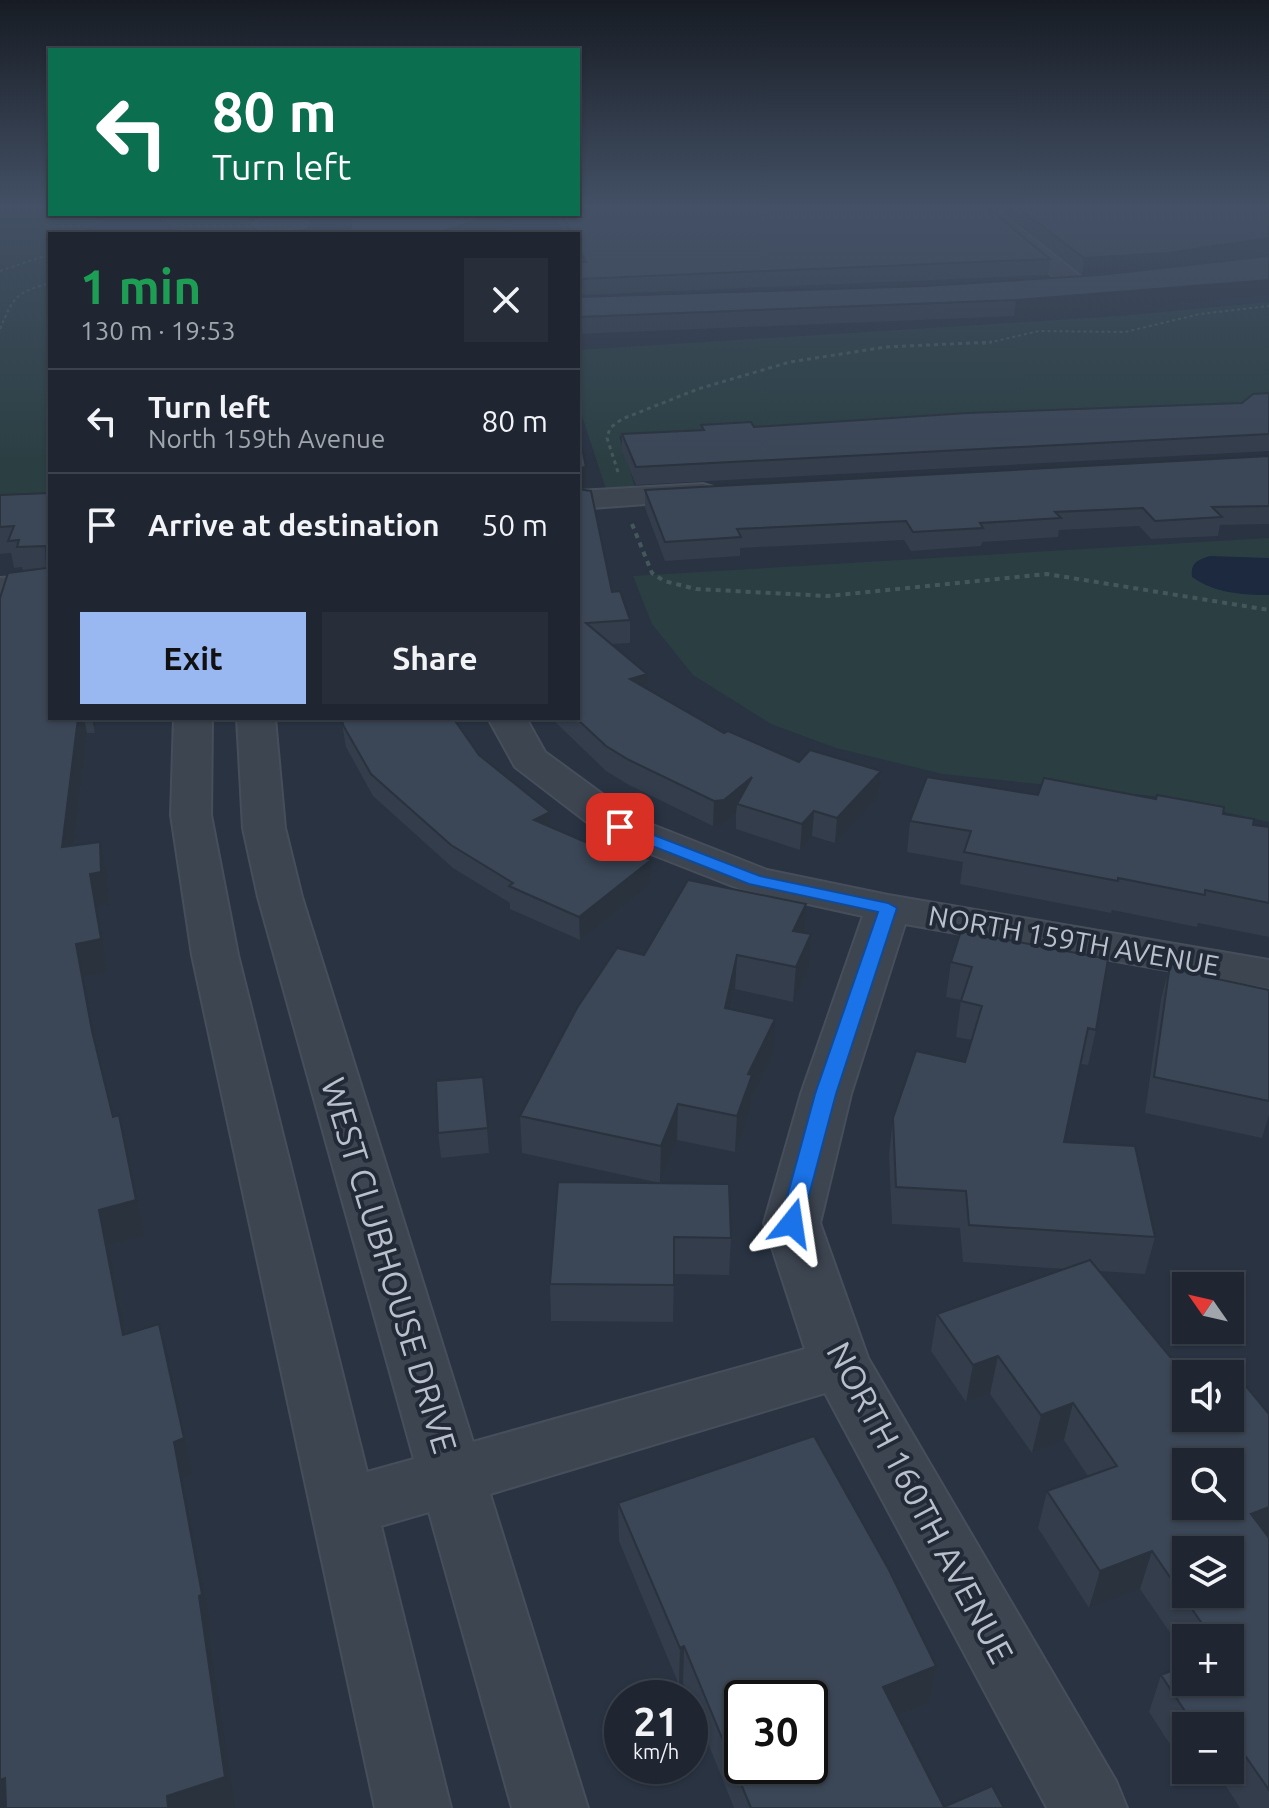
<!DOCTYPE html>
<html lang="en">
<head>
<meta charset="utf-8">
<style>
	body { margin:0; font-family:Ubuntu,sans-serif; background:#272e3a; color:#f1f3f6; height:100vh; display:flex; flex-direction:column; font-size:30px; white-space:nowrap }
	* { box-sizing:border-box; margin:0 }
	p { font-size:26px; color:#a1a5ac }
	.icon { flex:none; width:44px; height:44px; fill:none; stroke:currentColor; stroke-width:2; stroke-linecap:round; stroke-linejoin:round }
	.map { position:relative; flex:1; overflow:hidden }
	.panel { position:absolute; left:48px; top:232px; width:532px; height:488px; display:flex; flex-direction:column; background:#1f2632; border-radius:0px; box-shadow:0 2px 6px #0004,0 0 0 2px #3c434d }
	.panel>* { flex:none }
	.guide { position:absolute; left:48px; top:48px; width:532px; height:168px; border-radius:0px; box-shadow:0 2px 6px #0004,0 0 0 2px #3c434d; background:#0b6e4f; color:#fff; overflow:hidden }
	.needle { width:52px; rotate:304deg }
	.buttons { position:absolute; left:1172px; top:1272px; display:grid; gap:16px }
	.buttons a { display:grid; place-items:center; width:72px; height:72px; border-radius:0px; background:#1f2632; box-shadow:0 2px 6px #0004,0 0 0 2px #3c434d; font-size:40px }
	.speed { position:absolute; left:604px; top:1680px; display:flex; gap:16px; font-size:40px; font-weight:700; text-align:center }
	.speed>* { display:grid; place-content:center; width:104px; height:104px; border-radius:50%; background:#1f2632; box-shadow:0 2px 6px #0004,0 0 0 2px #3c434d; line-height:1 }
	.speed small { font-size:20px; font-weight:400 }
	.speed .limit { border:4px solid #111; border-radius:12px; background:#fff; color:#111 }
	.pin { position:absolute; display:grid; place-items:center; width:68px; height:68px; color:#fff; margin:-34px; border-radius:16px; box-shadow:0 4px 12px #0006 }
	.me { position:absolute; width:88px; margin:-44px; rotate:15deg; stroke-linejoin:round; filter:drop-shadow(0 0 6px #0008) }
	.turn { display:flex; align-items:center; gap:28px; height:168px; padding:0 32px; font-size:36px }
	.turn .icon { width:104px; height:104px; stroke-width:2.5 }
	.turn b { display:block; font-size:56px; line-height:68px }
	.round { display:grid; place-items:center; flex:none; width:84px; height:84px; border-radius:0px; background:#272e3a }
	.head { display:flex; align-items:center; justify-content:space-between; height:136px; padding:0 32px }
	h1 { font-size:48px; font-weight:600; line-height:60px; color:#1e9e55 }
	.primary-button { display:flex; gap:16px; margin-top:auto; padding:16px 32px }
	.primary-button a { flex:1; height:92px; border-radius:0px; background:#99b8f2; color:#111; font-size:32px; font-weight:600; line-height:92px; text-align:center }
	.primary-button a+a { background:#272e3a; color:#f1f3f6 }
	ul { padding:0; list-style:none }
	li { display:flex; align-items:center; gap:24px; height:104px; padding:0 32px; border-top:2px solid #3c434d }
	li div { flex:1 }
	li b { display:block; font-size:30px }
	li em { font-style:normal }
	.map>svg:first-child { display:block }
	.green { fill:#2b3f43 }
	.water { fill:#1c293f }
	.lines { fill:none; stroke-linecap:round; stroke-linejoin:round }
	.minor-casing { stroke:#474e5b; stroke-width:4 }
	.path-far2 { stroke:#44585a; stroke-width:2; stroke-dasharray:3 3; stroke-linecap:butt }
	.path-far1 { stroke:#44585a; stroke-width:3; stroke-dasharray:4 4; stroke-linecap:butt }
	.path { stroke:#44585a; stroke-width:4; stroke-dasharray:5 5; stroke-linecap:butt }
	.minor { fill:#3d4551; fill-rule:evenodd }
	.wall { fill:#333d4b }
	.shaded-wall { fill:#29323d }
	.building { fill:#3b4757; stroke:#29323d; stroke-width:2; fill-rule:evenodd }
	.route { fill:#1a73e8; stroke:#114b97; stroke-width:2 }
	.labels { text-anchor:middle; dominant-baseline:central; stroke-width:8; stroke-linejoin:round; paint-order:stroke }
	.street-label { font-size:28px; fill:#bac0cb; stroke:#222a37 }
	.near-street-label { font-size:34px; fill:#bac0cb; stroke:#222a37 }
</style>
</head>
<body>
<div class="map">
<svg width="1269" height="1808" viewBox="0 0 1269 1808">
	<rect width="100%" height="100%" fill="#293342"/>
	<path class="green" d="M0 206H50V214H255L252 234H50V512L0 515Z
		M1269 302V403L619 436 636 490 607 492 578 404V350L1120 316Z
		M1269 538V822L1153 796 943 774 836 748 771 724 693 675 652 624 633 576Z"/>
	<path class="water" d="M104 214H191L162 218 178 230 175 234H74L106 220Z
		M1210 556 1269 558V595C1242 595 1214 593 1192 577 1190 562 1198 560 1210 556Z"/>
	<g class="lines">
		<g class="minor-casing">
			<path id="minor" d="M971 206H992L1084 279 1087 284 1084 289H1068Z
				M298 217 305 219 308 223 305 227 263 230 253 224 263 218Z
				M703 484 713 487 718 493 713 499 578 509V491Z
				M50 575V595L0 598V578Z
				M174 718H212L211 815 238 955 367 1472 414 1459 258 897 243 828 237 718H275L285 828 302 897 473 1442 805 1349 764 1223 801 1094 863 916 740 889 605 836 515 767 488 718H526L545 752 635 818 767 870 888 895 1269 960V988L905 924 851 1094 820 1223 868 1358 1116 1781 1127 1808H1047L825 1393 490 1494 588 1808H512L429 1512 381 1526 451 1808H375L192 955 171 815Z"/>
		</g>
		<path class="path-far2" d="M0 271 50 254
			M0 329C14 296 15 293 50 283
			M983 344 1039 331 1125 332 1200 314 1269 306"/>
		<path class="path-far1" d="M618 472 607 438 610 428 622 419 698 389 790 362 886 347 992 342"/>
		<path class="path" d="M632 524 652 573 664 581 696 589 827 596 1047 574 1269 610"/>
		<use href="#minor" class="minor"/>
	</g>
	<path class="wall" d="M1011 206H1269V253L1199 264 1269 256V296L1014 316 578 334V297L926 286 1100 275 1139 270 1082 274 1009 217Z
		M555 214H578L1050 259 1048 275 578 295V234H564Z
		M1269 393V451L636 485 622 451V434L701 430V425L754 427 1242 403Z
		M1269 456V524L1220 525 1218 536 1151 539 1139 526 1059 530 1058 537 982 542 981 546 911 551 904 540 740 548V556L665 561 645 508V490Z
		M578 489 612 592 630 620V643L611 644 647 689 724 733 799 762 881 771 879 796 835 843 812 836 800 850 736 829V814L723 825 713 826 629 785 606 771 551 718H578Z
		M50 493V718H97L95 733H87L74 845 100 842 107 874 109 905 98 906 108 972 84 977 101 1066 113 1117 119 1115 128 1150 145 1236 109 1245 126 1334 169 1360 193 1475 183 1478 212 1630 208 1632 0 1808 23 571 22 567 14 568 11 553 0 554V495Z
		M341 718H453L479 755 550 827 651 883 580 940 510 909V903L453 868 373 796 346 747Z
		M1038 795 1223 814 1253 825 1269 827V937L1198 923 1197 927 1112 910 1111 913 960 884 963 862 907 852 910 821Z
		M961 931 1096 1030 1088 1065 1081 1064 1064 1142 1155 1237 1145 1274 1099 1271 1186 1418 1269 1414V1808H1240L1220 1777 1198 1787 1186 1770H1230V1726H1186V1769L1149 1712 1161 1675 1230 1682V1638H1186V1656L1140 1589 1089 1608 1038 1528 1047 1491 1088 1476 1064 1440 1032 1453 990 1394 966 1402 931 1351 937 1314 1065 1269 963 1262 960 1228 892 1224 889 1155 893 1118 965 1062 972 1040 956 1037 961 1000 946 997 951 962Z
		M804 933 808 969 793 1002 735 989 731 1009 773 1055 751 1100 750 1111 735 1152 677 1140 660 1183 522 1153 520 1116 644 955Z
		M1170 964 1217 979 1269 990V1115L1262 1138 1145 1113 1161 999Z
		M483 1077 489 1153 441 1158 438 1133Z
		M729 1184 731 1238 729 1275 674 1274 673 1322 551 1321 550 1284Z
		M618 1503 936 1666 929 1703 897 1716 944 1807 1004 1808H734L690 1698 683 1683 679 1685 619 1541Z"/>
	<path class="shaded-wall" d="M494 214H537L480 234H435Z
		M1269 238V253L1164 269 1082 274 1084 258Z
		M1269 280V296L1014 316 1016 300Z
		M586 467V488L578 489V468Z
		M647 674V698L630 679Z
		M78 718H84L87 733 70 879 62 847Z
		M92 718H97L95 733Z
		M881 771 879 796 835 843 837 818Z
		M752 777 737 804 736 814 723 825 713 826 714 801Z
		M814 811 812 836 800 850 802 824Z
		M550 812V834L534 820Z
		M100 842 107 874 109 905 98 906 108 972 84 977 101 1066 92 1031 76 944 90 874Z
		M651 860V883L580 940 579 917Z
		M806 904 804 938 793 931Z
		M811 934 808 969 793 1002 796 967Z
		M737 955 735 989 723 1043 725 1008Z
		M775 1019 773 1055 751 1100 750 1111 735 1152 737 1116 748 1074Z
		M678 1104 677 1140 660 1183 661 1146Z
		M119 1115 128 1150 145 1236 109 1245 133 1371 123 1335 99 1210Z
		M159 1324 169 1360 193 1475 183 1478 212 1630 208 1632 235 1808H168L167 1796 174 1442Z
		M998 1356 990 1394 966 1402 973 1365Z
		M1073 1403 1064 1440 1032 1453 1041 1415Z
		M1269 1507V1539L1251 1514Z
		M1152 1551 1140 1589 1089 1608 1100 1571Z
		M684 1646 683 1683 679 1685 680 1648Z
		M936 1666 929 1703 877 1724 883 1687Z
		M1204 1770H1223L1220 1777 1198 1787Z
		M5 1778 18 1808H0V1780Z"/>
	<path class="building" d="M578 206H986L1050 259 578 279V262H586L578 247V234H572L562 214H578Z
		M1016 206H1269V238L1167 253 1084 258Z
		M352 214H494L435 234H337V233L351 228Z
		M1269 256V280L1016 300 578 317V297L926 286 1100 275Z
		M1269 393V434L636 467 622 434 704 430 701 425 751 422 754 427 968 413 1242 403 1253 394Z
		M578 434H579L586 467 578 468Z
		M1269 456V506L1212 507 1222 517 1155 521 1143 508 1055 512 1061 518 980 523 983 528 913 532 906 521 737 529 741 537 665 542 645 490Z
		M578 489 591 491 612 592 620 591 630 620 586 623 647 674 630 679 724 733 728 731 799 762 810 750 881 771 837 818 814 811 802 824 737 804 752 777 724 800 714 801 629 760 606 746 576 718H578Z
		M50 493V718H78L62 847 100 842 101 872 90 874 101 939 76 944 92 1031 113 1117 119 1115 136 1200 99 1210 123 1335 159 1324 184 1438 174 1442 202 1594 199 1596 225 1777 167 1796 168 1808H6L5 1778 0 1780V598L8 573 47 568 46 546 17 547 19 540 8 541 14 526 0 527V495Z
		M342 718H453L479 755 550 812 534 820 611 853 619 847 651 860 579 917 509 886 513 883 451 845 371 774 343 725Z
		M927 777 1038 795 1044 778 1156 799 1157 795 1224 807 1223 814 1254 819 1253 825 1269 827V903L1205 890V895L1118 878V881L964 852 971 831 910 821Z
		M688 880 806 904 793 931 811 934 796 967 737 955 725 1008 775 1019 748 1074 752 1075 737 1116 678 1104 661 1146 520 1116 577 1008 617 948 644 955Z
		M961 931 1108 959 1096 1030 1088 1028 1064 1142 1135 1146 1155 1237 969 1225 966 1191 896 1187 893 1118 916 1051 965 1062 982 1006 961 1001 972 967 951 962Z
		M1170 964 1217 973V979L1269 990V1101L1154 1077Z
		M483 1077 488 1128 438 1133 436 1081Z
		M558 1182 729 1184 731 1238 674 1237V1285L550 1284Z
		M1090 1260 1186 1376V1418H1230V1374H1213L1231 1368 1269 1414V1507L1251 1514 1269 1538V1790L1235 1741 1230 1743V1726H1195L1161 1675 1186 1665V1682H1230V1638H1212L1152 1551 1100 1571 1047 1491 1117 1466 1073 1403 1041 1415 998 1356 973 1365 937 1314ZM1186 1462H1230V1506H1186ZM1186 1550H1230V1594H1186Z
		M814 1436 889 1570 936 1666 883 1687 944 1807 992 1786 1004 1808H751L684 1646 680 1648 618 1503ZM742 1698H810V1766H742Z"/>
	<linearGradient id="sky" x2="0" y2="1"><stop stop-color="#171c24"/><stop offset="0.45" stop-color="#435065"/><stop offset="1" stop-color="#435065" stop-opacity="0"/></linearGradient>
	<rect width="1269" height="459" fill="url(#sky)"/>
	<path class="route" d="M620 822 760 876 888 903 897 908 836 1094 800 1229H783L780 1223 815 1094 878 912 749 884 614 831V824Z"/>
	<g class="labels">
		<g class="street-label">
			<text transform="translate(1074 940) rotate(10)">NORTH 159TH AVENUE</text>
		</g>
		<g class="near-street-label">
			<text transform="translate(390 1265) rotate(73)">WEST CLUBHOUSE DRIVE</text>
			<text transform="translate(921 1502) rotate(62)">NORTH 160TH AVENUE</text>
		</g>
	</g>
</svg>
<div class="buttons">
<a><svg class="needle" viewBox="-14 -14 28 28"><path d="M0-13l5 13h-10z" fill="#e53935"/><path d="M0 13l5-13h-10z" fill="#a1a5ac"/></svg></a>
<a><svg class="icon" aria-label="sound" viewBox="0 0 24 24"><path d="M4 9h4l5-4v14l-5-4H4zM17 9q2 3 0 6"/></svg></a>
<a><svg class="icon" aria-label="search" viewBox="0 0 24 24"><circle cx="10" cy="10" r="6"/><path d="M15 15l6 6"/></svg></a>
<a><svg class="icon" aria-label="layers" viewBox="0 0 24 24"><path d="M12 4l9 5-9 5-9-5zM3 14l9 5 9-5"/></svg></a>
<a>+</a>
<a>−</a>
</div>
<div class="speed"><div>21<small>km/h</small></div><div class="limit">30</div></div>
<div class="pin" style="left:620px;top:827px;background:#d93025"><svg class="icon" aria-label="arrive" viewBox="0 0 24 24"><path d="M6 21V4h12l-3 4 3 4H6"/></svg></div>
<svg class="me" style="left:792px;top:1223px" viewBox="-20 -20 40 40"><path d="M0-17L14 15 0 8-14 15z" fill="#1a73e8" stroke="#fff" stroke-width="4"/></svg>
<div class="guide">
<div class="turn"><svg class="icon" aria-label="left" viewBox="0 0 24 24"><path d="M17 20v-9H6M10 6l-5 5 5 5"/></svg><div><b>80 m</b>Turn left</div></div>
</div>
<section class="panel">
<div class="head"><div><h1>1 min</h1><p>130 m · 19:53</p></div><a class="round"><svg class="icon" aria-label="close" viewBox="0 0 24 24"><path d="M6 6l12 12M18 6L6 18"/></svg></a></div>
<ul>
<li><svg class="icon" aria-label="left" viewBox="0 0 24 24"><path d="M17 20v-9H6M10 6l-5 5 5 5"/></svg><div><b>Turn left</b><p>North 159th Avenue</p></div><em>80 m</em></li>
<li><svg class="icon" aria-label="arrive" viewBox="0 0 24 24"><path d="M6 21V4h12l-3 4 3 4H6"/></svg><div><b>Arrive at destination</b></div><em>50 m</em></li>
</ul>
<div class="primary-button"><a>Exit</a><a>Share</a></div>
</section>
</div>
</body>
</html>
